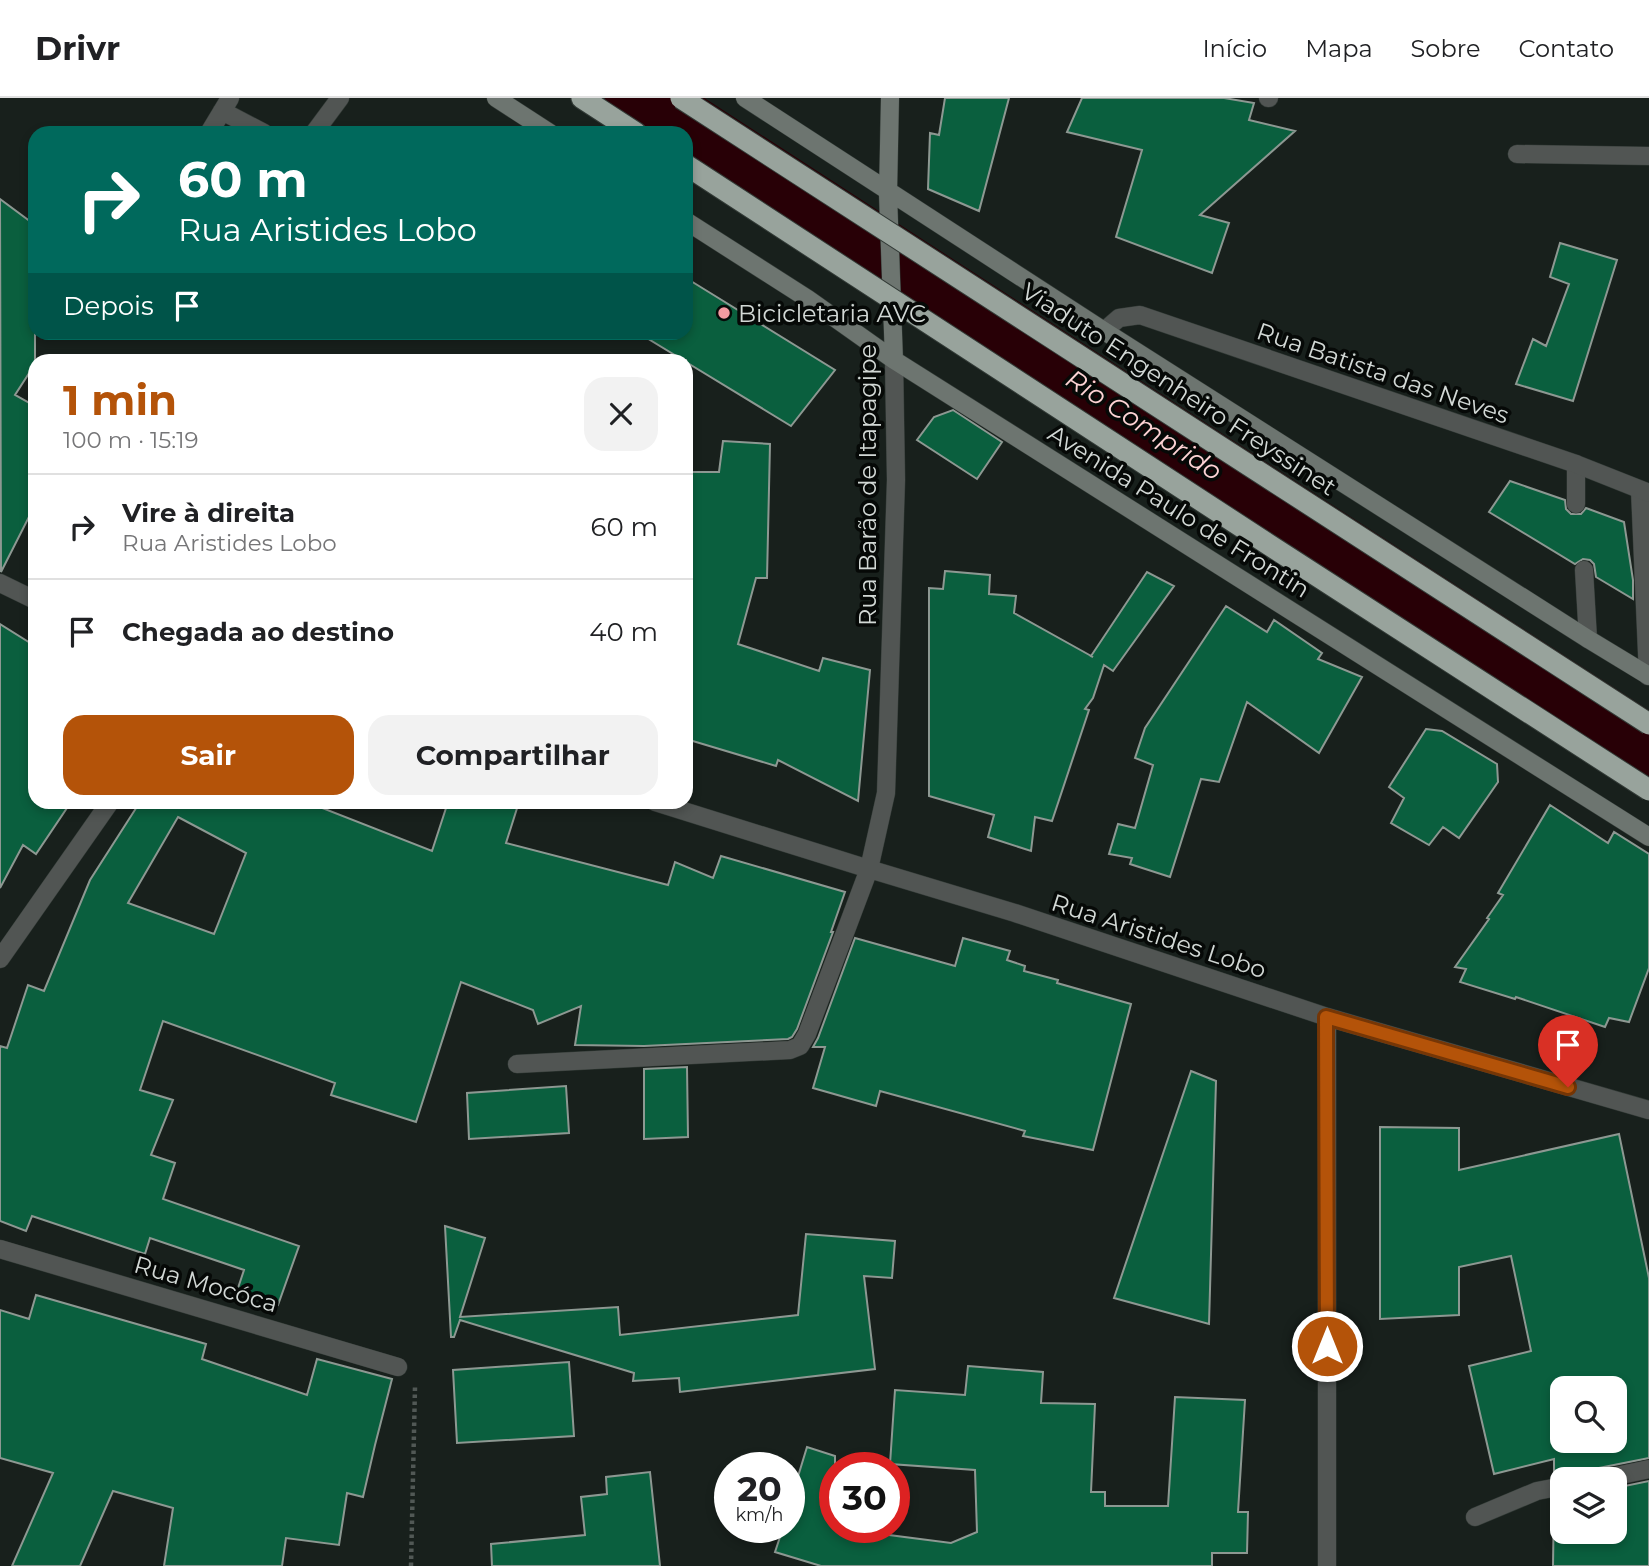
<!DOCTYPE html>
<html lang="pt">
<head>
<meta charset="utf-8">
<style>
	body { margin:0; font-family:Montserrat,sans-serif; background:#f2f2f2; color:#202124; height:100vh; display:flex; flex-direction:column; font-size:26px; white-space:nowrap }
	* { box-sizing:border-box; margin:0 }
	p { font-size:23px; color:#757577 }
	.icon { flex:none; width:38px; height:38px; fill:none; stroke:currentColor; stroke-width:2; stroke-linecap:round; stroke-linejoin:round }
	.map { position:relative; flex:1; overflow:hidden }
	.drawer { position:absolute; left:28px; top:256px; width:665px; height:455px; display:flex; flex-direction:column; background:#fff; border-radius:21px; box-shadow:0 4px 10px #0003 }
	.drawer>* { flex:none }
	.banner { position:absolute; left:28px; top:28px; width:665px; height:214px; border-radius:21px; box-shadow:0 4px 10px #0003; background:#00695c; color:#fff; overflow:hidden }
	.tools { position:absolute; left:1550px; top:1278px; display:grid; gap:14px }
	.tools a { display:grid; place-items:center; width:77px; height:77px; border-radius:14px; background:#fff; box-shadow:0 4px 10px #0003; font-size:35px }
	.speed { position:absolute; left:714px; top:1354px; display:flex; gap:14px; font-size:35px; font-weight:700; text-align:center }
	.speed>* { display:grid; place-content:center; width:91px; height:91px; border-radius:50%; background:#fff; box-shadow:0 4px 10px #0003; line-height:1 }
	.speed small { font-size:18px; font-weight:400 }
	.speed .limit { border:10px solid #d22; background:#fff; color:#111 }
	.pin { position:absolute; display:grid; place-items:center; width:60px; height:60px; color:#fff; margin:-72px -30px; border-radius:50% 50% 50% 0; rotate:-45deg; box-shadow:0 0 7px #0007 }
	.pin .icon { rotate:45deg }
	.me { position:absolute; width:77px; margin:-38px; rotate:0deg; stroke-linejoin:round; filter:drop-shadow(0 0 5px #0008) }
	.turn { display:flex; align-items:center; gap:24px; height:147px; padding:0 35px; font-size:32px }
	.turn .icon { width:91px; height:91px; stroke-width:2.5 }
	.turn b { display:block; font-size:49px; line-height:60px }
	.then { display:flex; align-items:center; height:66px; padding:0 35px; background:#0003; gap:14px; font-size:26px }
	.round { display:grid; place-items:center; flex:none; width:74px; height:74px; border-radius:21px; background:#f2f2f2 }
	.headline { display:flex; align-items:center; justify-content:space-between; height:119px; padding:0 35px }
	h1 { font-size:42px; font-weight:700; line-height:52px; color:#b45309 }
	.button { display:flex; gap:14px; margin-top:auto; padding:14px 35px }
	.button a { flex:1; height:80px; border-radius:21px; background:#b45309; color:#fff; font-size:28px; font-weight:700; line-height:80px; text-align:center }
	.button a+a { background:#f2f2f2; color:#202124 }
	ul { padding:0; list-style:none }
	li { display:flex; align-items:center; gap:21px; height:105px; padding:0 35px; border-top:2px solid #e0e0e0 }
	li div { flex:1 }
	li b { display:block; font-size:26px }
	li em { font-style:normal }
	header { display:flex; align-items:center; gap:42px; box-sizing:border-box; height:98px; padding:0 35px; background:#fff; border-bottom:2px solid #e0e0e0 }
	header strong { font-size:33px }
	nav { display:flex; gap:38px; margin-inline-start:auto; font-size:24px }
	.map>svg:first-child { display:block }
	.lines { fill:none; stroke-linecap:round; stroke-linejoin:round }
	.river { stroke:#280006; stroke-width:70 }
	.building { fill:#0a5f3e; stroke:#8d9892; stroke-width:2; fill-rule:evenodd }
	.lane-casing { stroke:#323a36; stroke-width:19 }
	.street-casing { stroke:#323a36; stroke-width:19 }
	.secondary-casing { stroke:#323a36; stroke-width:19 }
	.highway-casing { stroke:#323a36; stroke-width:23 }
	.path { stroke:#515855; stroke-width:4.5; stroke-dasharray:3.5 3.5; stroke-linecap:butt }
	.lane { stroke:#515553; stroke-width:18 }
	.street { stroke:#515553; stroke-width:18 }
	.secondary { stroke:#6d7570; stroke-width:18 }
	.highway { stroke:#98a39c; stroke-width:21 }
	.highway-bridge-casing { stroke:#323a36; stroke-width:23; stroke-linecap:butt }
	.highway-bridge { stroke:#98a39c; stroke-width:21 }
	.route-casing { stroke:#753606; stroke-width:18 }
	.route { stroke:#b45309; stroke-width:12 }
	.poi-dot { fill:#f49aa1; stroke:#060907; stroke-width:2.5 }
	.labels { text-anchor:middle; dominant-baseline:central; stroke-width:7; stroke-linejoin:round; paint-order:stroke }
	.poi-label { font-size:24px; fill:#d2d8d5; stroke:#060907; text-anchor:start }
	.street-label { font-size:24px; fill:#d2d8d5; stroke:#060907 }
	.water-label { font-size:26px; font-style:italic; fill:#fdd2d4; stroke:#060907 }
</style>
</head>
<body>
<header>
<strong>Drivr</strong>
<nav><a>Início</a><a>Mapa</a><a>Sobre</a><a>Contato</a></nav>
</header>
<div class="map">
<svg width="1649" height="1468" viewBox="0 0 1649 1468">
	<rect width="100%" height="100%" fill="#18201c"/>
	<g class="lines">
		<path class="river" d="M640 0 1649 654"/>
	</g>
	<path class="building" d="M945 0H1009L979 113 928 91 930 35 939 37Z
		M1082 0H1224L1254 5 1249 22 1295 33 1200 117 1229 125 1212 175 1116 139 1142 52 1067 34Z
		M0 101 35 127V266L15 297 35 308V407L1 474Z
		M1560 145 1617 162 1573 303 1516 286 1533 241 1546 248 1569 186 1550 179Z
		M686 180 835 272 791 328 686 264V262H683L637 234H686Z
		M953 312 1002 344 977 381 917 342 934 319Z
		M723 343 770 346 767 480H756L738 546 819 573 823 560 870 572 858 703 778 662 776 668 686 641V374H719Z
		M1510 383 1565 402 1566 411 1571 416H1581L1586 410 1624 424 1633 482V501L1596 479 1594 466 1590 462 1583 461 1575 466 1489 414Z
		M945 473 990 477 989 496 1016 498 1014 515 1093 559 1091 558 1147 474 1174 488 1113 573 1104 567 1093 600 1085 611 1089 612 1052 723 1035 719 1031 753 988 739 994 717 929 698V490L943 491Z
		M1226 508 1267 534 1274 522 1322 555 1318 561 1362 579 1319 655 1247 604 1219 684 1201 681 1170 779 1130 766 1132 760 1109 756 1118 726 1135 730 1153 667 1135 660 1145 630Z
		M0 526 35 548V704H71L36 756 23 747 0 790Z
		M1426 631 1442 633 1497 666 1498 684 1459 740 1443 729 1429 747 1391 725 1404 700 1389 689Z
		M140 704H307L432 753 448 704H519L506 745 668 787 675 764 713 780 721 758 845 794 831 834H833L797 931 792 939 788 941 644 948 575 947 581 908 538 926 533 912 461 884 416 1024 331 997 335 985 163 923 140 992 173 1002 151 1057 175 1065 163 1101 299 1148 278 1207 237 1193 244 1172 150 1140 145 1156 32 1118 26 1133 0 1123V948L7 950 28 887 44 893 90 782ZM178 719 246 755 214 836 128 805Z
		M1550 707 1608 745 1614 734 1649 756V870L1629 924 1609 920 1605 929 1516 899 1515 901 1460 884 1466 871 1455 869 1489 821 1487 820 1503 797 1498 795Z
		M855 840 955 868 963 840 1010 853 1007 862 1025 868 1024 873 1058 882 1057 885 1131 906 1093 1052 1023 1038 1025 1033 880 993 876 1008 813 990 825 949H813L818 940Z
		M687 969 688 1039 644 1041V971Z
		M1191 973 1216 983 1209 1226 1114 1200Z
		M566 988 569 1035 469 1041 467 995Z
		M1380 1029 1459 1030V1072L1619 1036 1649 1180V1360L1599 1370 1594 1373 1591 1381H1572L1566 1377 1554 1378V1361L1494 1376 1469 1268 1531 1253 1511 1158 1459 1169V1217L1380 1221ZM1563 1290H1615V1342H1563Z
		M445 1128 485 1140 460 1219 618 1209 620 1237 798 1217 806 1136 895 1143 892 1180 864 1178 875 1271 680 1294 679 1280 633 1283 634 1275 460 1222 454 1239H451Z
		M36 1197 206 1246 202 1261 307 1297 317 1261 392 1281 375 1347 363 1399 347 1395 339 1447 286 1440 282 1468H164L173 1410 113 1393 80 1468H12L53 1375 0 1360V1212L29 1221Z
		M569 1264 574 1338 457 1345 453 1272Z
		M968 1268 1043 1274 1041 1305 1095 1306 1091 1394H1105V1408H1168L1175 1299 1245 1302 1238 1414H1248L1247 1455H1212V1468H821L775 1454 783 1430H789V1408L807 1349 835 1358V1430L951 1445 977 1434 975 1372 890 1366 895 1292 965 1297Z
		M650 1374 660 1468H492L491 1446 585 1437 581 1399 607 1396 606 1379Z
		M1649 1383V1468H1553L1554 1401 1563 1400V1433H1615V1390Z"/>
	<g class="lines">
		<g class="lane-casing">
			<path id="lane" d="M222 13 264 35
				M209 35 230 0
				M314 35 340 0
				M1576 366V406
				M1640 392 1648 578
				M1584 472 1588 541
				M1602 1381 1649 1371
				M1475 1419 1537 1393 1563 1388"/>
		</g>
		<g class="street-casing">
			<path id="street" d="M1268 0H1269
				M1517 56 1649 58
				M1104 233 1119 220 1140 217 1576 366 1649 395
				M0 485 35 502
				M655 704 869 771 1015 815 1327 919 1649 1012
				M0 861 110 704
				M1327 919V1468
				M517 966 790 952 800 948 807 936 869 771 886 695 896 382 894 262
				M0 1151 398 1269"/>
		</g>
		<g class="secondary-casing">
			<path id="secondary" d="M496 0 550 35
				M745 0 1104 233 1588 541 1649 578
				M890 0 888 96 894 262
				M686 123 808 201 894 262 1649 739"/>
		</g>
		<g class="highway-casing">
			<path id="highway" d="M582 0 636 35"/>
		</g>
		<path class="path" d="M411 1468 415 1289"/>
		<use href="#lane" class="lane"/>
		<use href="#street" class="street"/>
		<use href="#secondary" class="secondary"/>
		<use href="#highway" class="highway"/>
		<g class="highway-bridge-casing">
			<path id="highway-bridge" d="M681 0 1649 626
				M686 67 1277 452 1649 692"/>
		</g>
		<use href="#highway-bridge" class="highway-bridge"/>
	</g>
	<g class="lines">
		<g class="route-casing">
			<path id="route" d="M1327 1248 1326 919 1568 989"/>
		</g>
		<use href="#route" class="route"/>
	</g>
	<circle class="poi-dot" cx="724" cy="215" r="7"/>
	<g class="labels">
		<g class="poi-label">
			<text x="738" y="215">Bicicletaria AVC</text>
		</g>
		<g class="street-label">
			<text transform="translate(1383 275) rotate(19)">Rua Batista das Neves</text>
			<text transform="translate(1179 291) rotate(33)">Viaduto Engenheiro Freyssinet</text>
			<text transform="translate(867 387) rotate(-90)">Rua Barão de Itapagipe</text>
			<text transform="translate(1179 413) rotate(32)">Avenida Paulo de Frontin</text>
			<text transform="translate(1159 838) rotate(18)">Rua Aristides Lobo</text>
			<text transform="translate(206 1186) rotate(16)">Rua Mocóca</text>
		</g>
		<g class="water-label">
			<text transform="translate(1144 327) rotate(33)">Rio Comprido</text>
		</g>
	</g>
</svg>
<div class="tools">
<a><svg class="icon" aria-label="search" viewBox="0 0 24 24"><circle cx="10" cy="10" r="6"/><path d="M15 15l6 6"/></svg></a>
<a><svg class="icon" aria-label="layers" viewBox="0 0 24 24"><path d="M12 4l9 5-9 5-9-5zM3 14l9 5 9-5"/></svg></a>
</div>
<div class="speed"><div>20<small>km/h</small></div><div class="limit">30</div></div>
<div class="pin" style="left:1568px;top:989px;background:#d93025"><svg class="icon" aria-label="arrive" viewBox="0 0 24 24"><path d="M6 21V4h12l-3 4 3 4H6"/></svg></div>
<svg class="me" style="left:1327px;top:1248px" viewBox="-20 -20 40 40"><circle r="17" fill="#b45309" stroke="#fff" stroke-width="3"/><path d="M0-11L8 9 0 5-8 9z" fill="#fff"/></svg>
<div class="banner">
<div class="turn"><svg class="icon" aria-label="right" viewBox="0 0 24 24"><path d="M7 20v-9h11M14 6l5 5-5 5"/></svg><div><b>60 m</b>Rua Aristides Lobo</div></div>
<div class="then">Depois<svg class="icon" aria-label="arrive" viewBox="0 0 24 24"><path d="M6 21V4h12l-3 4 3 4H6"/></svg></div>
</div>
<section class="drawer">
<div class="headline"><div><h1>1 min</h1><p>100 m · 15:19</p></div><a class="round"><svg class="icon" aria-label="close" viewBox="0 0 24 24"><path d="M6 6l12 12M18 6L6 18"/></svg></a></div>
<ul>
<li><svg class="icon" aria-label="right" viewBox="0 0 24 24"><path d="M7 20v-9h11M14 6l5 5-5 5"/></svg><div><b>Vire à direita</b><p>Rua Aristides Lobo</p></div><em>60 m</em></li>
<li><svg class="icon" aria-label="arrive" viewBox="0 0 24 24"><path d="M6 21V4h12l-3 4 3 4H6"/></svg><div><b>Chegada ao destino</b></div><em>40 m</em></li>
</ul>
<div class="button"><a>Sair</a><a>Compartilhar</a></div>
</section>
</div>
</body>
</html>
